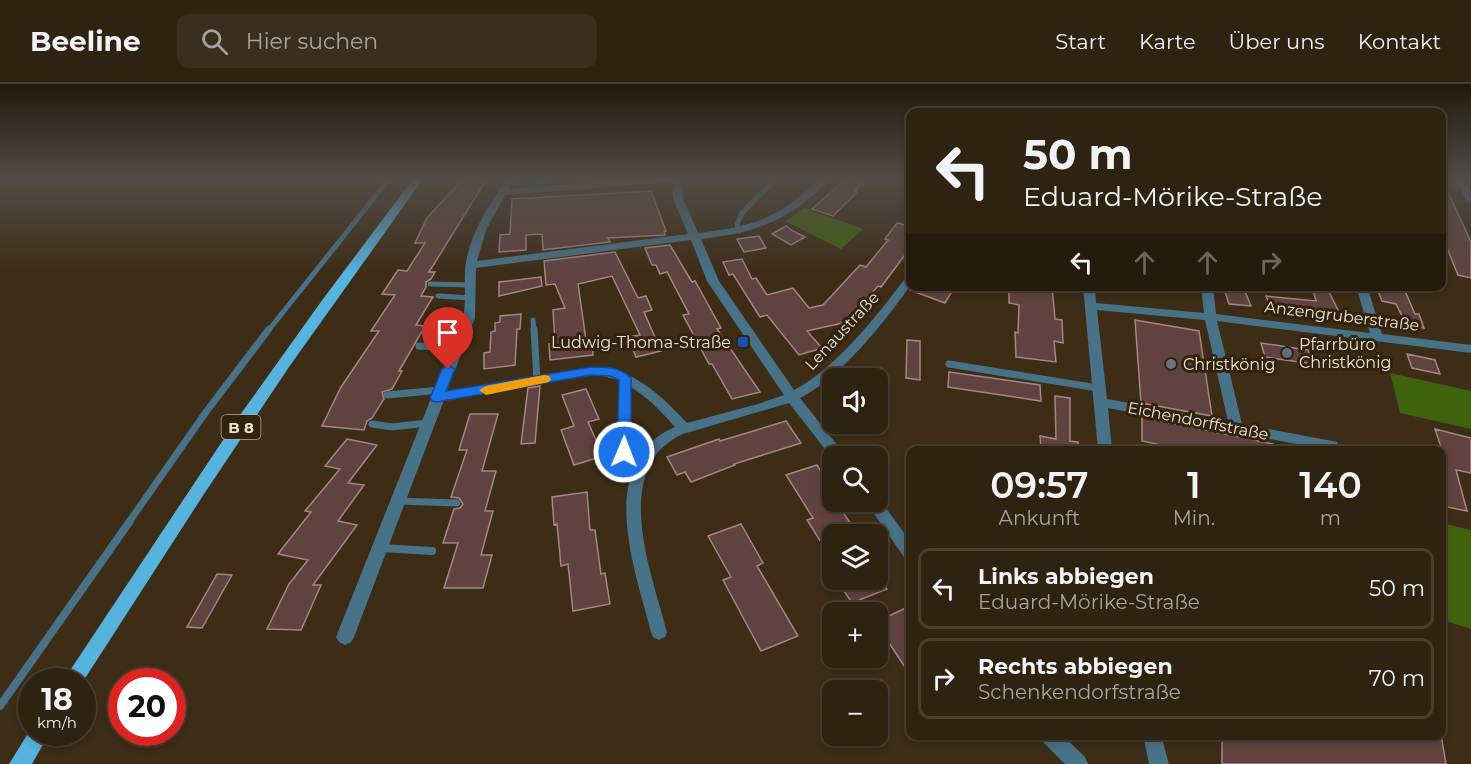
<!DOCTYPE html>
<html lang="de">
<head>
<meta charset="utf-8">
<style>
	body { margin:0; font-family:Montserrat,sans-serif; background:#3a2f1f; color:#f1f3f6; height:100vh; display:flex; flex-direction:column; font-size:22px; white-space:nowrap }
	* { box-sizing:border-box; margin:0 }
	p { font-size:20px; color:#a7a49f }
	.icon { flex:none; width:33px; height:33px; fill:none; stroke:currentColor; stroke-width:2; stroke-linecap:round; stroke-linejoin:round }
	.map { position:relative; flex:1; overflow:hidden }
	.panel { position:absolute; left:906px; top:362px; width:540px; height:294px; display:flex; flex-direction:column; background:#2e2211; border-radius:12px; box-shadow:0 3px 9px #0003,0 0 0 2px #493f31 }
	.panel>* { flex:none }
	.top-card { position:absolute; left:906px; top:24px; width:540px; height:183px; border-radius:12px; box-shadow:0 3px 9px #0003,0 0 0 2px #493f31; background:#2e2211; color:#f1f3f6; overflow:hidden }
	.fabs { position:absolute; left:822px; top:284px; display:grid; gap:12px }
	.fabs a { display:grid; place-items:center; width:66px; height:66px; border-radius:12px; background:#2e2211; box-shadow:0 3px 9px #0003,0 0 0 2px #493f31; font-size:30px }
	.speed { position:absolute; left:18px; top:584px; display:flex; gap:12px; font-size:30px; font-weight:700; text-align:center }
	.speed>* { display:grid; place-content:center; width:78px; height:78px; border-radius:50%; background:#2e2211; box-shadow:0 3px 9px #0003,0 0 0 2px #493f31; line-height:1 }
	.speed small { font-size:15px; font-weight:400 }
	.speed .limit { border:9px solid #d22; background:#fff; color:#111 }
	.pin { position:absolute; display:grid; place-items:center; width:51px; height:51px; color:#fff; margin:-62px -26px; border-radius:50% 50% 50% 0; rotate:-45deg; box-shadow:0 0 6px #0007 }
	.pin .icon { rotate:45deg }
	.me { position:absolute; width:66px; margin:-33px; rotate:1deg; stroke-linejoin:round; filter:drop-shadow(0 0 4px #0008) }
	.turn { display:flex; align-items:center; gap:21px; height:126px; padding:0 18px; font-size:27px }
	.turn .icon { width:78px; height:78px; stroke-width:2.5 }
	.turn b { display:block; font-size:42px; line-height:51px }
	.lanes { display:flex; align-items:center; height:57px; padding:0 18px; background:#0003; justify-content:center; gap:30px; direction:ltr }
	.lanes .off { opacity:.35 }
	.eta { display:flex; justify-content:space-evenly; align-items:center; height:102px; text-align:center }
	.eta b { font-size:36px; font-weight:600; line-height:42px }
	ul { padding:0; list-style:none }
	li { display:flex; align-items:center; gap:18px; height:81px; margin:0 12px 9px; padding:0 6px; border:3px solid #493f31; border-radius:12px }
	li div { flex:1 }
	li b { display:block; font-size:22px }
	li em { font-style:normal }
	header { display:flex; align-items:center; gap:36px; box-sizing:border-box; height:84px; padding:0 30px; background:#2e2211; border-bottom:2px solid #493f31 }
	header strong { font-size:28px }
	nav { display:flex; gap:33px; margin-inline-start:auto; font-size:21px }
	.search { width:420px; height:54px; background:#3a2f1f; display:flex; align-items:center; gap:15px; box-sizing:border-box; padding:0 21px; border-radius:12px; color:#a7a49f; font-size:22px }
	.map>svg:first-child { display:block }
	.green { fill:#40630f }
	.building { fill:#604341; stroke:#a68582; stroke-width:1.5 }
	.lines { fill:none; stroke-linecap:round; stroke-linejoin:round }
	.lane-far2 { stroke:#487287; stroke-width:5 }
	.lane-far1 { stroke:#487287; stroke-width:7 }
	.lane { stroke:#487287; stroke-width:8 }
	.street { fill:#487287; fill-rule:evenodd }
	.primary { fill:#55b3de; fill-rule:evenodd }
	.route { fill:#1a73e8; stroke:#114b97; stroke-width:1.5 }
	.slow { fill:#f59e0b }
	.transit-dot { fill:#1a4fb4; stroke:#32230e; stroke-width:2 }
	.service-dot { fill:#5c6f8a; stroke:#32230e; stroke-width:2 }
	.worship-dot { fill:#6b7280; stroke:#32230e; stroke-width:2 }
	.labels { text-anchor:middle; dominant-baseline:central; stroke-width:6; stroke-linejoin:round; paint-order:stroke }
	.shield { fill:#32230e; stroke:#b4a999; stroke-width:1.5 }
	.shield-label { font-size:15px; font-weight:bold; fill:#ece2d5 }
	.street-label { font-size:16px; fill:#ece2d5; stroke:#32230e }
	.poi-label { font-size:16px; fill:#ece2d5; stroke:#32230e; text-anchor:start }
</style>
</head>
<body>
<header>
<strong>Beeline</strong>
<div class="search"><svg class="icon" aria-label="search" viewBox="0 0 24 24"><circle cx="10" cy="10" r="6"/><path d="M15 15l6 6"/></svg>Hier suchen</div>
<nav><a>Start</a><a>Karte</a><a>Über uns</a><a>Kontakt</a></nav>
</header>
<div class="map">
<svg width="1471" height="680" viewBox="0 0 1471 680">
	<rect width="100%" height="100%" fill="#3d2d17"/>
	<path class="green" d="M805 124 863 145 841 165 785 137Z
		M1390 289 1471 307V345L1400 329Z
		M1442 439 1471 446V545L1443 536Z"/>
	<path class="building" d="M468 95H487L429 188H435L431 195 426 198V203L421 212 433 213 416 241 425 242 399 287H402L392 305 382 308 384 315 372 334 367 337 364 346 322 342 341 303 379 247H371L395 211 382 210 398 186 407 187 425 159H415L427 134 462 96Z
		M846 95H865L855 107 857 108 833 132 812 125Z
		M1442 95 1471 158V194L1458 191 1442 152Z
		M651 107 666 147H664L665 151 608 154 610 158 543 166 542 150 526 151V166L499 168 500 151 510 150 512 115Z
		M897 139 910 142V164L881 203 878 202 847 238 807 247 822 264 799 271 767 231 760 233 733 190 729 191 723 178 742 175 752 195 756 194 767 211 793 204 809 224 823 221 860 181 866 183 888 156 885 155Z
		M786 142 793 147 805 153 791 161 772 150Z
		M759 152 766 164 744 168 737 155Z
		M670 161 692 198 695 197 721 244 717 245 760 308 732 315 712 280H709L683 231 689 230 667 188 660 190 656 181H652L645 164Z
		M615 168 638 214 646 212 652 226 644 228 661 267 636 273 628 253 640 251 612 192 578 200 586 256 592 255 593 271 550 276 549 260 555 259 553 226 565 224 555 200 546 201 544 177Z
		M541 193 542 202 499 212V198Z
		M912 202H955L945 219 910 206Z
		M1009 202H1052L1055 235 1062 236 1063 259 1054 257 1056 278 1016 273 1015 248 1018 249 1019 221 1009 219Z
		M1223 202 1244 205 1251 222 1229 220Z
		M1312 202H1326L1343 236 1272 227 1266 212 1316 217Z
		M1376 202 1405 207 1415 230H1419L1424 244 1407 242 1396 220 1382 217Z
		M521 230 520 245H517L515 281 484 285V269L490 268 491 248 495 247V239L500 238V232Z
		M1135 236 1199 247 1212 332 1141 319Z
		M907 256 920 257V296L906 294Z
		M1261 259 1308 266 1313 280 1265 273Z
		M1407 270 1435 276 1440 290 1412 284Z
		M949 288 1040 301 1041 317 948 303Z
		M540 302 535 359 521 360 528 304Z
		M586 305 599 335 588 338 603 372 574 381 561 346 574 342 562 311Z
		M1055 312 1070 314V357L1078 358V366H1041L1040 352 1056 355Z
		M470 330H498L482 387H496L485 427H493L481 471H492L483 504H444L458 459H443L454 425 460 424 463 420 459 414 451 413 467 366H459Z
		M1142 333 1273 360 1272 366H1184L1142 357Z
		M786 337 801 359 734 380 735 381 691 398 685 388 677 391 667 373 719 355 720 357Z
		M1435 345 1471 354V389L1456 386 1467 427 1442 422V366Z
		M347 355 377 361 348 399 364 401 338 437 357 441 313 501H321L301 546 267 545 289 500 308 476 278 470 311 428 305 427 340 385 325 382Z
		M817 381 832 405 827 406 832 417H835L858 450H832V476L807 436 813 434 786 391Z
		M587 408 590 446H595L601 490 605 489 610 520 573 527 568 480 561 482 557 440 554 441 552 413Z
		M741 440 763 479 757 482 798 552 761 567 723 496 731 493 708 452Z
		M217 490 232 491 202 544 187 543Z
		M836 495H880L887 505 852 519Z
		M910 522V591L878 542V537Z
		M1222 651H1441L1446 680H1222Z"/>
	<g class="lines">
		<path class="lane-far2" d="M535 105 545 95
			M739 147 737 141 742 129 770 101
			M430 200 472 201
			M438 212 472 214
			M533 236 534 247
			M427 238 467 239
			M268 247 389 95"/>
		<path class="lane-far1" d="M534 245 537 297
			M419 262 457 264
			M949 280 1098 304
			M625 294 624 368 641 382
			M387 311 440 306
			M372 340 392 343 427 339
			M397 417 457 419
			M129 438 206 328 269 245"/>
		<path class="lane" d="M381 464 432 467
			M0 622 130 437"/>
		<path class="street" d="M506 95H515L509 105 644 95H680L683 114 698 149C756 142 776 135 820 95H829C825 102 816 108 810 114 777 142 742 150 701 155L719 197 794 306C835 285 879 230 906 193L910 192V202C885 238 839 295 800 314L846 372 832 374 789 319 683 350C609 383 652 490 667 548L665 553 659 556 653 553 651 548C635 486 594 377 675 343 653 318 626 291 591 291L444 316 354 553 351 558 345 561 339 558 336 553 463 234C467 216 463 196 466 178 471 147 490 121 506 95ZM672 98 673 114 688 150 477 177 486 146 505 111ZM691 156 707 197 784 311 758 320 687 339C661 311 631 282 591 283L447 307 475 234 476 184Z
			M1456 95H1465L1471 107V119L1466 116Z
			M1083 202H1095L1096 219 1204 229 1201 202H1213L1216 230 1370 249 1356 202H1367L1382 250 1471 261V269L1217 237 1242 340 1332 357 1337 358 1339 362 1337 366H1327L1108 324 1112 366H1098ZM1097 226 1205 236 1228 337 1107 315Z
			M878 413 910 457V474L904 473 865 417H878Z
			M1040 651H1062L1085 673 1088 680H1065L1042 657Z
			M1143 651H1161L1169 680H1149Z"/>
		<path class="primary" d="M413 95H423L289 283 204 410 82 599V597H63L235 338 323 215Z
			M32 643V648H50L32 680H9Z"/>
	</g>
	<linearGradient id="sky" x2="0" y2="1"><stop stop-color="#22190d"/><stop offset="0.5" stop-color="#514c47"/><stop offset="1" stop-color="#514c47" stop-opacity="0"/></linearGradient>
	<rect width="1471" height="190" fill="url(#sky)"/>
	<path class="route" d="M448 281 455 285 446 307 591 283C606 283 621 283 631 294V368L624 373 617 368 619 296 610 292 591 291 437 318 432 317 430 314 442 285Z"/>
	<path class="slow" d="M544 291 549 292 551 295 549 298 486 311 479 306 486 302Z"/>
	<rect class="transit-dot" x="737" y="252" width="12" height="12" rx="3"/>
	<circle class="service-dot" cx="1287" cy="269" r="6"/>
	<circle class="worship-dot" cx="1171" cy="280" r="6"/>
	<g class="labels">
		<rect class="shield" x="221.5" y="331" width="39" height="24" rx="4.5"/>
		<g class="shield-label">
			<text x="241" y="343">B 8</text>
		</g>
		<g class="street-label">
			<text transform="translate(1342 232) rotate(7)">Anzengruberstraße</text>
			<text transform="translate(842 247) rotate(-47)">Lenaustraße</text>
			<text transform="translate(1198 337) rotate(11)">Eichendorffstraße</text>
		</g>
		<g class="poi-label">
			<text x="731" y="258" text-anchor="end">Ludwig-Thoma-Straße</text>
			<text x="1299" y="260">Pfarrbüro<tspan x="1299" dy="18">Christkönig</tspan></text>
			<text x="1183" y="280">Christkönig</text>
		</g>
	</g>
</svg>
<div class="fabs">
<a><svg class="icon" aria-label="sound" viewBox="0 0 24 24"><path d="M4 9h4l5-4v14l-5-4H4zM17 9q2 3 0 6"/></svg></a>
<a><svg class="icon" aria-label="search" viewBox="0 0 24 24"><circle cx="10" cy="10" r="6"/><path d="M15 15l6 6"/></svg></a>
<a><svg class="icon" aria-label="layers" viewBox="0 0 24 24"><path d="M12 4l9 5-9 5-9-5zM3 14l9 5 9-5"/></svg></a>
<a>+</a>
<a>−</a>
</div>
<div class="speed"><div>18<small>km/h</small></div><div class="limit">20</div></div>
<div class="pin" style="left:448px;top:285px;background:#d93025"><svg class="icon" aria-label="arrive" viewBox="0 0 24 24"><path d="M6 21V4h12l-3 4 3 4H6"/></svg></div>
<svg class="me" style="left:624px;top:368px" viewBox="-20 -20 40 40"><circle r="17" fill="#1a73e8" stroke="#fff" stroke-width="3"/><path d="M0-11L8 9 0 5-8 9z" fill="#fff"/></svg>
<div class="top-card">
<div class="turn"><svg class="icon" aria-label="left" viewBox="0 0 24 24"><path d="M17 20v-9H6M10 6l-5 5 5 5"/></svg><div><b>50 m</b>Eduard-Mörike-Straße</div></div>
<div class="lanes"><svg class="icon" aria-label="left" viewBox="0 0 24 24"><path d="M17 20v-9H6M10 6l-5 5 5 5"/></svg><svg class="icon off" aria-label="ahead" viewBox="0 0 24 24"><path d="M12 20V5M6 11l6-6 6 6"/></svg><svg class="icon off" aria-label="ahead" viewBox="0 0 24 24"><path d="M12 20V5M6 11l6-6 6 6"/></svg><svg class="icon off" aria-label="right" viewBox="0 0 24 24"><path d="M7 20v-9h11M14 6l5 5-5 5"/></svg></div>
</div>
<section class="panel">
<div class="eta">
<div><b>09:57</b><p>Ankunft</p></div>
<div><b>1</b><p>Min.</p></div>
<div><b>140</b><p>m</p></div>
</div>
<ul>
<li><svg class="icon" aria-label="left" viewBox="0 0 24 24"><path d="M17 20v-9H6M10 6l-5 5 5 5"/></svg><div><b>Links abbiegen</b><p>Eduard-Mörike-Straße</p></div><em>50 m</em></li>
<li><svg class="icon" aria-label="right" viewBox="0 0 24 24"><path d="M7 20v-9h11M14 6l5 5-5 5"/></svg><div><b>Rechts abbiegen</b><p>Schenkendorfstraße</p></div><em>70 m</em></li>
</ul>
</section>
</div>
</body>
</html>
